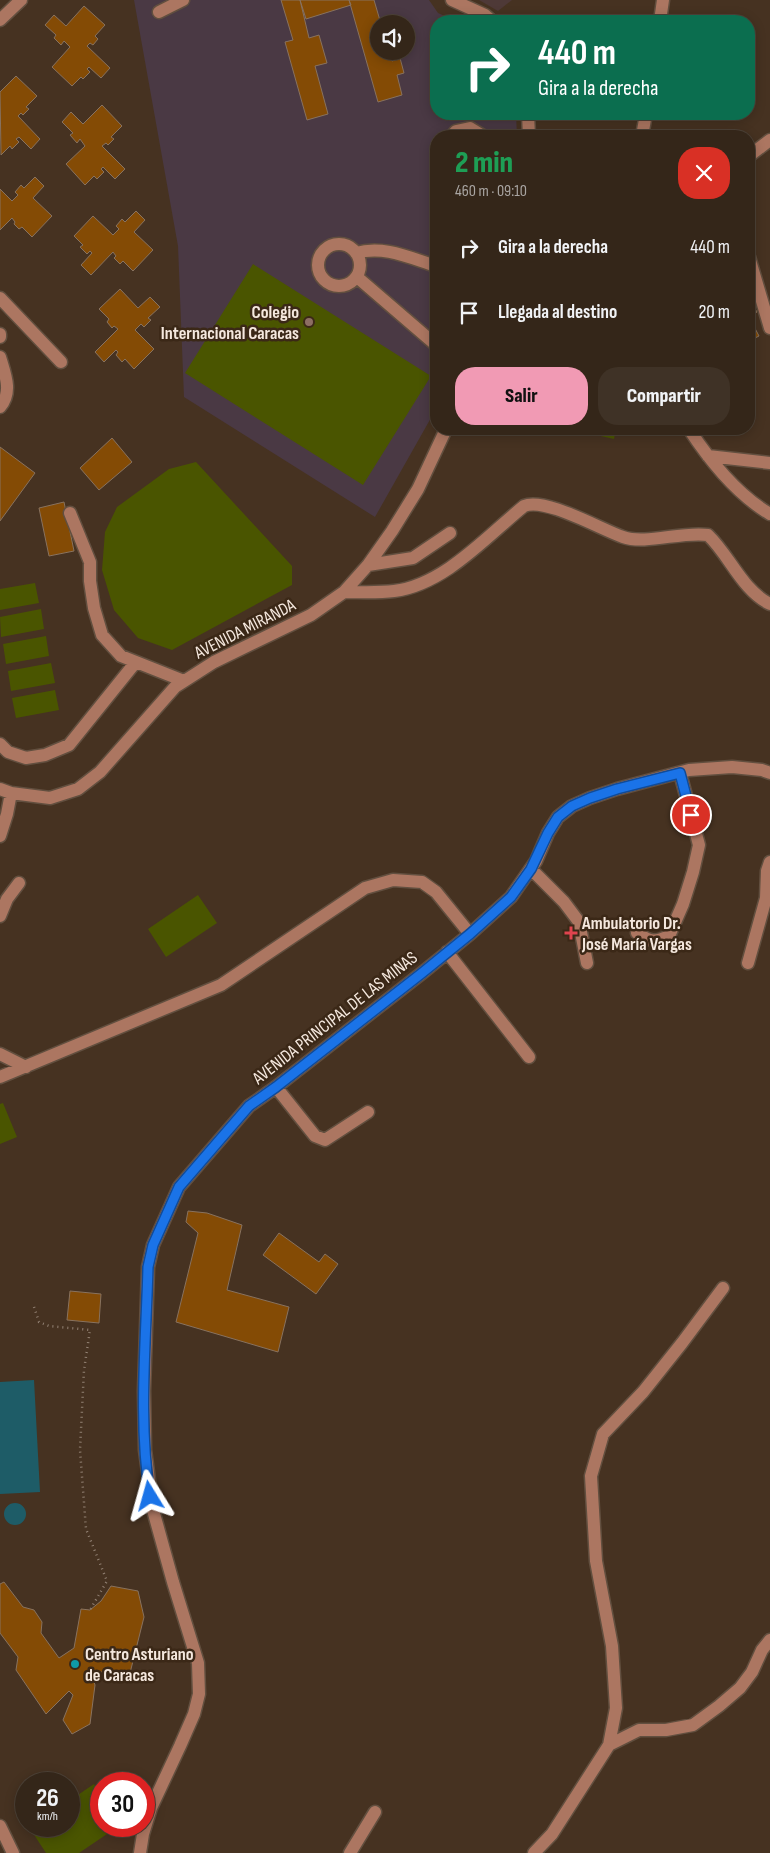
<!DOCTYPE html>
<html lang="es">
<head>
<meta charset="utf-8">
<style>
	body { margin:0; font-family:"Sofia Sans Condensed",sans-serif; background:#3f3226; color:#f1f3f6; height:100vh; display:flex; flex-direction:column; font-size:19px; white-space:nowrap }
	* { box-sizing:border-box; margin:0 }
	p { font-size:16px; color:#a9a5a2 }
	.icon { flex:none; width:28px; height:28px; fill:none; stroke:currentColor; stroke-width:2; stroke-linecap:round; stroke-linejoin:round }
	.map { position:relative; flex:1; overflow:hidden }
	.side { position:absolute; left:430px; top:130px; width:325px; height:305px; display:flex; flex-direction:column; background:#342619; border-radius:20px; box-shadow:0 2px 12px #0003,0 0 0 1px #4e4338 }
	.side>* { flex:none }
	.banner { position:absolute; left:430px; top:15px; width:325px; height:105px; border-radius:20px; box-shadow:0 2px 12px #0003,0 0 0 1px #4e4338; background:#0b6e4f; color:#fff; overflow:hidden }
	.tools { position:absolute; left:370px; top:15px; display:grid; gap:10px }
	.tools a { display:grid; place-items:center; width:45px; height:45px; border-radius:50%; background:#342619; box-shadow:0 2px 12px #0003,0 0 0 1px #4e4338; font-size:25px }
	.speed { position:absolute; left:15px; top:1772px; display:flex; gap:10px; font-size:25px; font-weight:700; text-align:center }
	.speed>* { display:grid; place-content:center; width:65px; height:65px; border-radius:50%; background:#342619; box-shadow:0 2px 12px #0003,0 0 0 1px #4e4338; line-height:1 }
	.speed small { font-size:12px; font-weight:400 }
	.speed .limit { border:8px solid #d22; background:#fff; color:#111 }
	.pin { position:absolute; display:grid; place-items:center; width:42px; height:42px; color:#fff; margin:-21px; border:2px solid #fff; border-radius:50%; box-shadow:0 1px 5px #0007 }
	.me { position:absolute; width:55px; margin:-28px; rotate:352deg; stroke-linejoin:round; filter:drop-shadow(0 0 4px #0008) }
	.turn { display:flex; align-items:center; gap:18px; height:105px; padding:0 25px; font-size:22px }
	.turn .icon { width:65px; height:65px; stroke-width:2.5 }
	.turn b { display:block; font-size:35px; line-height:42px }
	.round { display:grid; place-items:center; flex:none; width:52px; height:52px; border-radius:20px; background:#3f3226 }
	.head { display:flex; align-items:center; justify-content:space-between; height:85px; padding:0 25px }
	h1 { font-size:30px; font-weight:800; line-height:38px; color:#1e9e55 }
	.button { display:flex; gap:10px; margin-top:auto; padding:10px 25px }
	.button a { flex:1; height:58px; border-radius:20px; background:#f19ab4; color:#111; font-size:20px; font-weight:800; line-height:58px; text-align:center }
	.button a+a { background:#3f3226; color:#f1f3f6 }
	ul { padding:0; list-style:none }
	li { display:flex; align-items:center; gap:15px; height:65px; padding:0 25px }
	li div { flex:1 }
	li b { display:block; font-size:19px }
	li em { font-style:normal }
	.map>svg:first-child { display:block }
	.industrial { fill:#4e3937 }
	.education { fill:#4a3944; fill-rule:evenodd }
	.green { fill:#4a5500 }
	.water { fill:#1e5c67 }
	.building { fill:#844b05; stroke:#88725f }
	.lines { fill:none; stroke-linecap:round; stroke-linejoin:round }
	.minor-casing { stroke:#624f3f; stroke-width:15 }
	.path { stroke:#938274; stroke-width:2.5; stroke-dasharray:1 4; stroke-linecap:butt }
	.minor { stroke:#ac7661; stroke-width:12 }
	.route-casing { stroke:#114b97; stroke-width:12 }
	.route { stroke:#1a73e8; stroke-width:9 }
	.education-dot { fill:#8d6e63; stroke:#3b2817; stroke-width:2 }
	.health-dot { fill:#e0444e; stroke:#3b2817; stroke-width:2 }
	.culture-dot { fill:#0f9aa8; stroke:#3b2817; stroke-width:2 }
	.labels { text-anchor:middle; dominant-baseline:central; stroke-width:5; stroke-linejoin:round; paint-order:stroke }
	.poi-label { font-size:18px; font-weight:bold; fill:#f5e8de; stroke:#3b2817; text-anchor:start }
	.street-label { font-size:18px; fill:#f5e8de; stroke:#3b2817 }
</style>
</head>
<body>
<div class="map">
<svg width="770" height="1853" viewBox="0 0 770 1853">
	<rect width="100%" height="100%" fill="#463221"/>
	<path class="industrial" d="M479 0H512L498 11Z"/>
	<path class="education" d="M134 0H429L438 13 456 21H436V114H516L517 136H436V409L375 517 184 397 178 246ZM379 24H406V51H379Z"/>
	<path class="green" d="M253 264 431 376 363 485 185 373Z
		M574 429H616L614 439 574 430Z
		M196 462 292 566V585L172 650 138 638 114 610 102 570 105 532 117 507 169 469Z
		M35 583 39 603 0 610V589Z
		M41 609 44 629 1 637 0 617Z
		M46 636 49 656 6 664 3 644Z
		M51 663 55 683 11 691 8 671Z
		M55 690 59 710 16 718 12 698Z
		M198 895 217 923 166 957 148 929Z
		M3 1103 17 1137 0 1144V1104Z
		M94 1784 101 1796V1826H119L79 1853H46L29 1827 69 1826V1801Z"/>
	<path class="water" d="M34 1380 40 1492 0 1494V1382Z
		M4 1514a11 11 0 1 1 22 0a11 11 0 1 1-22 0Z"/>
	<path class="building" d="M281 0H300L309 38 319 35 327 63 315 66 328 114 307 120 285 42 293 40Z
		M300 0H349L351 5 306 19Z
		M349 0H374L381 24H379V51H389L392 61 400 58 404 73 397 75 402 95 378 102Z
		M84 6 105 25 95 36 98 39 93 45 90 43 87 46 110 68 101 78 89 67 87 69 90 72 83 79 81 77 72 86 52 67 70 47 64 41 61 45 54 38 56 35 45 25 54 15 66 26Z
		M16 76 37 96 26 107 29 109 23 115 21 113 18 116 40 139 31 149 19 137 16 139 19 142 12 149 10 146 1 155 0 92Z
		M102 105 122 126 111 137 114 139 108 145 106 143 102 146 125 169 115 179 103 167 101 169 104 172 97 179 94 176 85 185 66 164 85 146 80 139 77 143 70 135 73 133 62 122 71 112 83 124Z
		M35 177 44 186 33 198 52 216 32 237 22 227 19 229 14 224 15 222 12 218 0 230V189L12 201 18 195 15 192 21 185 24 188Z
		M136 211 145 220 134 232 153 250 133 271 123 261 120 264 114 258 116 256 113 252 91 275 81 265 92 253 90 251 87 254 80 247 83 245 74 236 93 216 113 235 119 229 116 226 122 219 125 222Z
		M120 289 138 308 150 297 160 307 148 318 151 320 144 327 141 324 135 330 154 349 134 369 125 359 122 362 116 355 118 352 116 350 104 362 95 352 118 329 114 326 112 328 107 322 109 319 99 309Z
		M749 299 757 312 749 317Z
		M749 317 759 336 749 341Z
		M112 438 132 462 99 490 80 468Z
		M0 447 35 473 0 521Z
		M64 502 74 551 49 556 39 508Z
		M188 1211 207 1213 242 1225 227 1290 289 1307 278 1352 176 1322 198 1233 186 1222Z
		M279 1233 319 1262 325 1254 338 1264 316 1294 263 1255Z
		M70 1291 101 1294 99 1323 67 1320Z
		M4 1582 23 1607 34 1610 42 1622 41 1633 59 1658 74 1648 81 1609 90 1610 101 1601 111 1586 138 1591 144 1617 129 1677 90 1670 95 1685 90 1724 72 1734 63 1720 73 1695 69 1691 46 1714 16 1670 18 1657 0 1633V1584Z"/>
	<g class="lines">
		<g class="minor-casing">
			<path id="minor" d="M452 0 485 15 492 21
				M159 12 183 0
				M0 20 21 0
				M660 21 663 0
				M528 114 529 136
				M452 136 456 131 470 128 483 136
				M642 136 646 114
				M749 156 770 140
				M318 265a21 21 0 1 1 42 0a21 21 0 1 1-42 0Z
				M356 253C384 245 410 258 436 266
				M749 257 770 328
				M357 277 436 345
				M0 298 61 362
				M0 337V334
				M0 357C5 374 13 392 0 407
				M689 429C710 461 736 494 770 514
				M708 456 770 463
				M70 513 90 562V581L94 608 102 635 121 656 184 681
				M368 565 413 558 450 533
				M344 592C361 592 378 593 394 591 444 585 487 536 524 506 545 497 600 529 623 537 646 545 682 531 708 535 730 556 742 590 770 604
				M0 744 8 752 26 758 45 755 69 745 135 663
				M0 789 11 793 50 798 78 789 100 772 175 687 214 662 311 615 344 592 368 565 392 531 418 489 446 429
				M0 836 7 814 11 793
				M531 869 564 902 579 922 587 963
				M0 916 7 899 19 883
				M637 933C651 942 654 943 669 936L683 904 693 872 699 845 680 773
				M447 952 529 1057
				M748 963 766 898 767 871 770 862
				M0 1054 26 1067
				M0 1077 221 985 365 888 393 880 422 882 436 892 470 934
				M276 1087 315 1136 325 1140 368 1112
				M609 1745 639 1730H666L693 1725 719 1706 740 1688 752 1672 762 1650 770 1640
				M0 1826 13 1853
				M140 1853 143 1834 151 1808 180 1746 194 1714 199 1694 198 1663 173 1582 153 1510 145 1450 144 1391 148 1267 153 1245 179 1187 249 1106 276 1087 422 973 470 934 511 897 536 861 548 833 558 817 572 806 590 798 617 789 689 770 732 767 762 770 770 773
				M350 1853 375 1812
				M534 1853 552 1834 609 1745 616 1708 612 1646 596 1561 591 1476 603 1434 643 1392 682 1343 723 1288"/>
		</g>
		<path class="path" d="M34 1307 39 1322 49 1326 90 1330 84 1370 80 1450 86 1529 107 1581 90 1610"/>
		<use href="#minor" class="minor"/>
	</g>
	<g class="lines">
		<g class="route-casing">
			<path id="route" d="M150 1496C138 1421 146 1343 148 1267L153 1245 179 1187 249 1106 276 1087 422 973 470 934 511 897 531 869 548 833 558 817 572 806 590 798 617 789 680 773 691 815"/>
		</g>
		<use href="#route" class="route"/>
	</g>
	<circle class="education-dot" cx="309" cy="322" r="5"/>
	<path class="health-dot" d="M568.5 925.5h5v5h5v5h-5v5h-5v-5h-5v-5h5z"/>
	<circle class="culture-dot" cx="75" cy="1664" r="5"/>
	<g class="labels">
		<g class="poi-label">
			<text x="299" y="312" text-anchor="end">Colegio<tspan x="299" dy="21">Internacional Caracas</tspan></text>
			<text x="582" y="923">Ambulatorio Dr.<tspan x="582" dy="21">José María Vargas</tspan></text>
			<text x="85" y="1654">Centro Asturiano<tspan x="85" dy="21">de Caracas</tspan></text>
		</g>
		<g class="street-label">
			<text transform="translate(245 629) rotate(-27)">AVENIDA MIRANDA</text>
			<text transform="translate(335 1018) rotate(-38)">AVENIDA PRINCIPAL DE LAS MINAS</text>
		</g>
	</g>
</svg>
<div class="tools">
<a><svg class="icon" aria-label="sound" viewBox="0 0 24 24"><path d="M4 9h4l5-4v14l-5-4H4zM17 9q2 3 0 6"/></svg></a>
</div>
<div class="speed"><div>26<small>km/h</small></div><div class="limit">30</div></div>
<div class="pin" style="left:691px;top:815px;background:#d93025"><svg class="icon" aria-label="arrive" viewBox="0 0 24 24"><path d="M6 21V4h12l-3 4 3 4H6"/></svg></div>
<svg class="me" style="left:150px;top:1496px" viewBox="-20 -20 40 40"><path d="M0-17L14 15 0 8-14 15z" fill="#1a73e8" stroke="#fff" stroke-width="4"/></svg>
<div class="banner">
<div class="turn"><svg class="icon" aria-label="right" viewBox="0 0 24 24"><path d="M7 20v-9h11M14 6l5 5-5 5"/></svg><div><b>440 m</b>Gira a la derecha</div></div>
</div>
<section class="side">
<div class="head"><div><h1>2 min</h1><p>460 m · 09:10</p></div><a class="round" style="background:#d93025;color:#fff"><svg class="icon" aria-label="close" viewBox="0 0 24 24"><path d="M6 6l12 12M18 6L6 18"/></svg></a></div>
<ul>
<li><svg class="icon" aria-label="right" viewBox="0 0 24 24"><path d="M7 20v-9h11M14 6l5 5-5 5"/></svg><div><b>Gira a la derecha</b></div><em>440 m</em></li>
<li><svg class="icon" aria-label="arrive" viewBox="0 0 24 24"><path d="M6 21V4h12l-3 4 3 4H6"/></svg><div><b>Llegada al destino</b></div><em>20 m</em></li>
</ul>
<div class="button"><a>Salir</a><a>Compartir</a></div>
</section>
</div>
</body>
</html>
